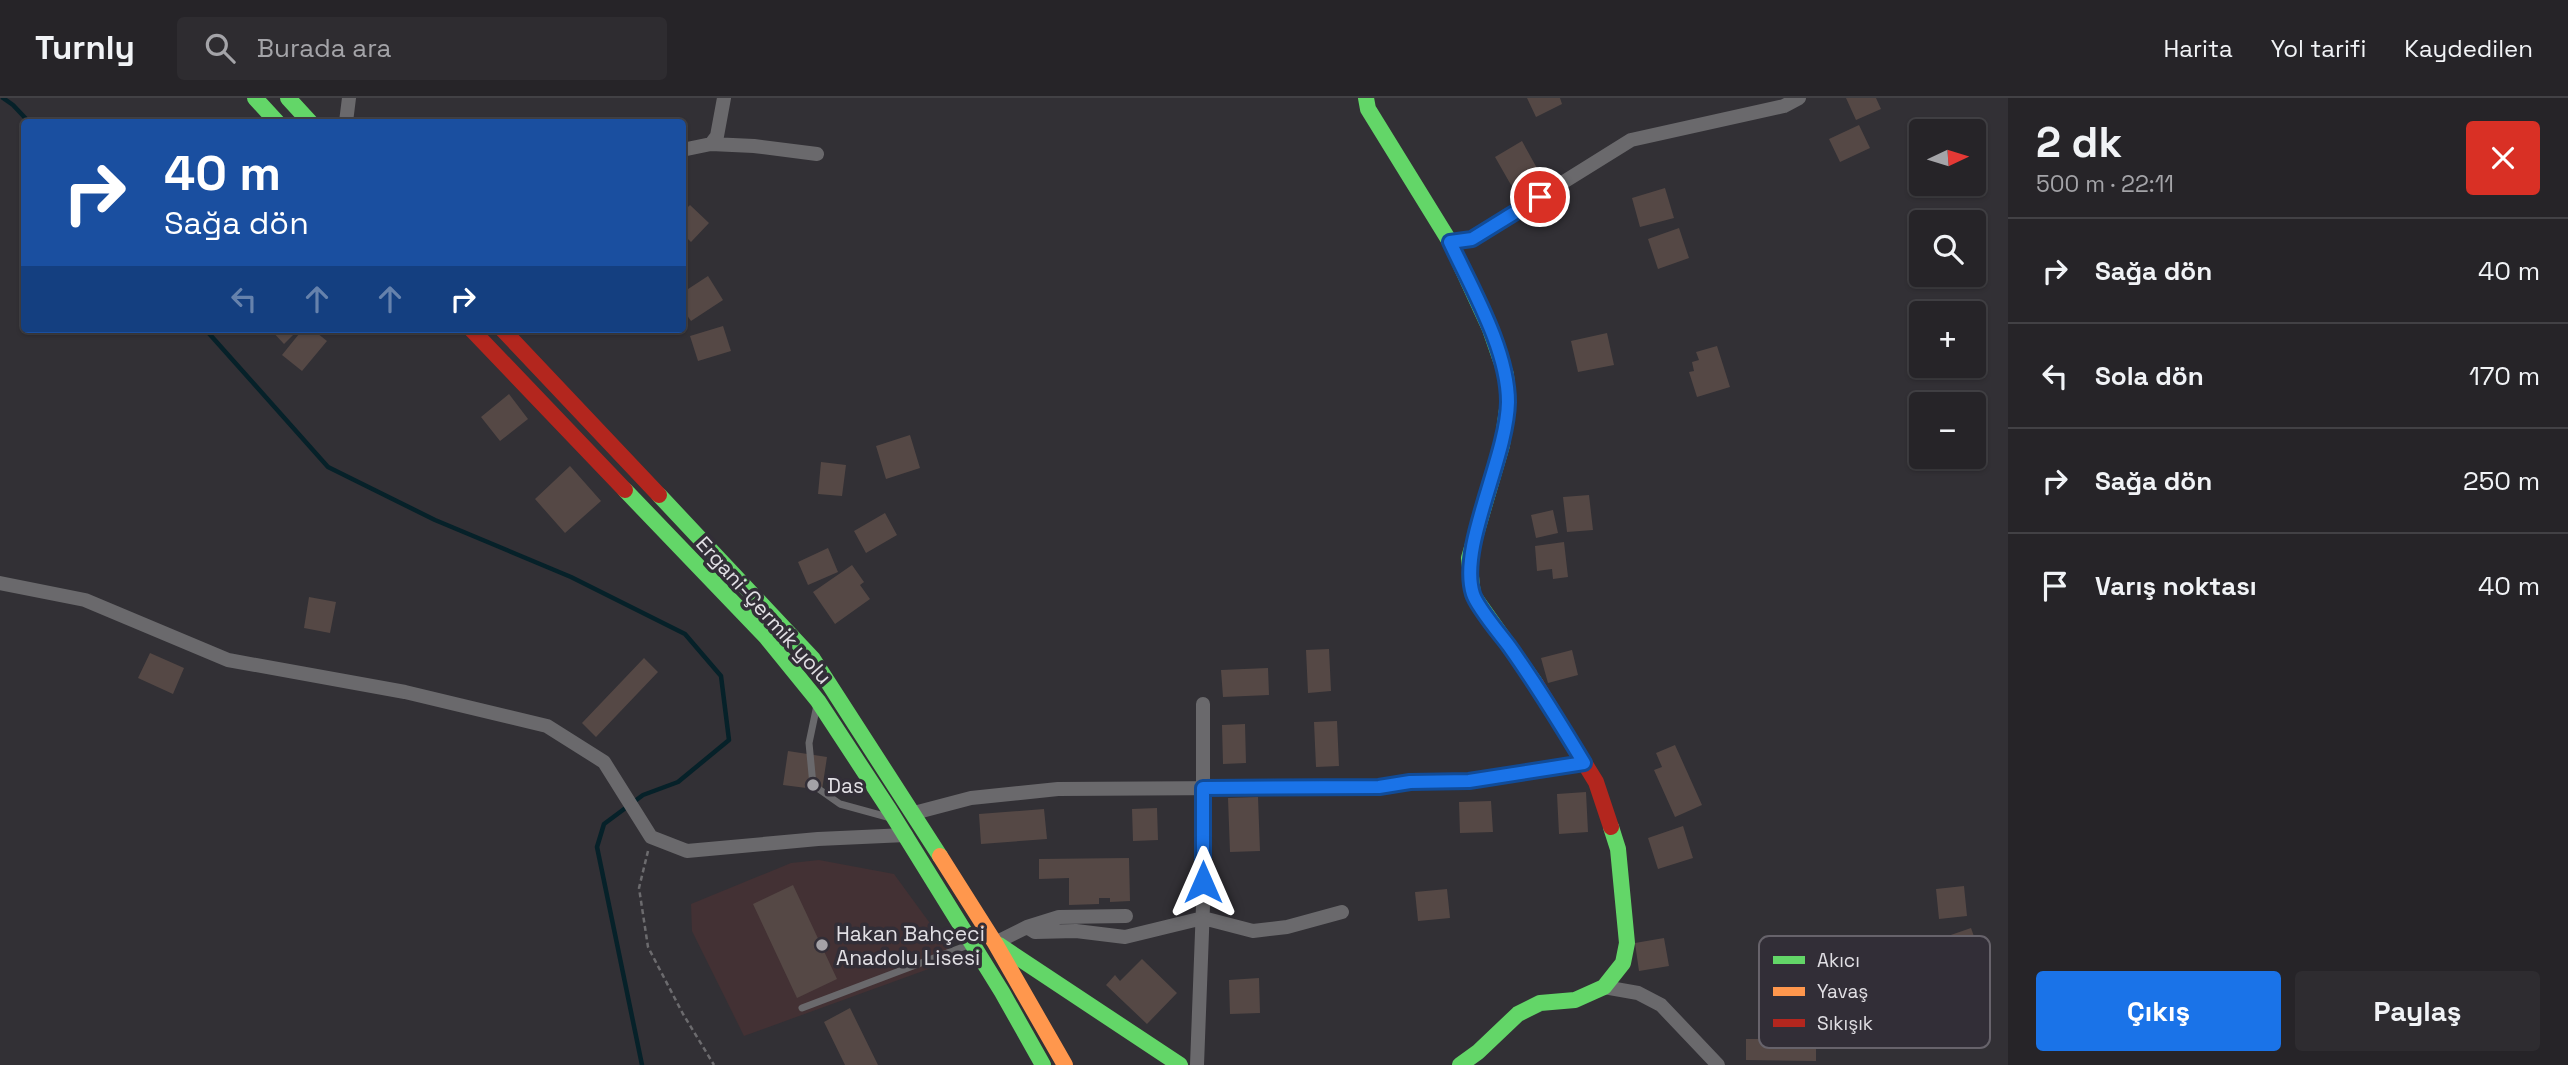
<!DOCTYPE html>
<html lang="tr">
<head>
<meta charset="utf-8">
<style>
	body { margin:0; font-family:"Space Grotesk",sans-serif; background:#2e2c30; color:#f1f3f6; height:100vh; display:flex; flex-direction:column; font-size:26px; white-space:nowrap }
	* { box-sizing:border-box; margin:0 }
	p { font-size:23px; color:#a4a4a8 }
	.icon { flex:none; width:38px; height:38px; fill:none; stroke:currentColor; stroke-width:2; stroke-linecap:round; stroke-linejoin:round }
	.map { position:relative; flex:1; overflow:hidden }
	.sheet { display:flex; flex-direction:column; background:#262428; width:560px }
	.sheet>* { flex:none }
	.guide { position:absolute; left:21px; top:21px; width:665px; height:214px; border-radius:7px; box-shadow:0 2px 5px #0004,0 0 0 2px #424145; background:#1a4fa0; color:#fff; overflow:hidden }
	.needle { width:46px; rotate:86deg }
	.tools { position:absolute; left:1909px; top:21px; display:grid; gap:14px }
	.tools a { display:grid; place-items:center; width:77px; height:77px; border-radius:7px; background:#262428; box-shadow:0 2px 5px #0004,0 0 0 2px #424145; font-size:35px }
	.pin { position:absolute; display:grid; place-items:center; width:60px; height:60px; color:#fff; margin:-30px; border:4px solid #fff; border-radius:50%; box-shadow:0 2px 7px #0007 }
	.me { position:absolute; width:77px; margin:-38px; rotate:0deg; stroke-linejoin:round; filter:drop-shadow(0 0 5px #0008) }
	.turn { display:flex; align-items:center; gap:24px; height:147px; padding:0 28px; font-size:32px }
	.turn .icon { width:91px; height:91px; stroke-width:2.5 }
	.turn b { display:block; font-size:49px; line-height:60px }
	.lanes { display:flex; align-items:center; height:66px; padding:0 28px; background:#0003; justify-content:center; gap:35px; direction:ltr }
	.lanes .off { opacity:.35 }
	.round { display:grid; place-items:center; flex:none; width:74px; height:74px; border-radius:7px; background:#2e2c30 }
	.head { display:flex; align-items:center; justify-content:space-between; height:119px; padding:0 28px }
	h1 { font-size:42px; font-weight:600; line-height:52px }
	.cta { display:flex; gap:14px; margin-top:auto; padding:14px 28px }
	.cta a { flex:1; height:80px; border-radius:7px; background:#1a73e8; color:#fff; font-size:28px; font-weight:600; line-height:80px; text-align:center }
	.cta a+a { background:#2e2c30; color:#f1f3f6 }
	ul { padding:0; list-style:none }
	li { display:flex; align-items:center; gap:21px; height:105px; padding:0 28px; border-top:2px solid #424145 }
	li div { flex:1 }
	li b { display:block; font-size:26px }
	li em { font-style:normal }
	header { display:flex; align-items:center; gap:42px; box-sizing:border-box; height:98px; padding:0 35px; background:#262428; border-bottom:2px solid #424145 }
	header strong { font-size:33px }
	nav { display:flex; gap:38px; margin-inline-start:auto; font-size:24px }
	.search { width:490px; height:63px; background:#2e2c30; display:flex; align-items:center; gap:18px; box-sizing:border-box; padding:0 24px; border-radius:7px; color:#a4a4a8; font-size:26px }
	main { display:flex; flex:1; min-height:0 }
	.map>svg:first-child { display:block }
	.education { fill:#433134 }
	.lines { fill:none; stroke-linecap:round; stroke-linejoin:round }
	.stream { stroke:#062129; stroke-width:4.5 }
	.building { fill:#554845 }
	.path { stroke:#6c6b6e; stroke-width:2.5; stroke-dasharray:5 3.5; stroke-linecap:butt }
	.lane { stroke:#6a696c; stroke-width:7 }
	.street { stroke:#6a696c; stroke-width:14 }
	.fast { stroke:#63d668; stroke-width:16 }
	.slow { stroke:#ff974d; stroke-width:16 }
	.jam { stroke:#b3261e; stroke-width:16 }
	.route-casing { stroke:#114b97; stroke-width:18 }
	.route { stroke:#1a73e8; stroke-width:12 }
	.poi-dot { fill:#a4a2a7; stroke:#322e37; stroke-width:2.5 }
	.labels { text-anchor:middle; dominant-baseline:central; stroke-width:7; stroke-linejoin:round; paint-order:stroke }
	.street-label { font-size:21px; fill:#e1dfe4; stroke:#322e37 }
	.poi-label { font-size:21px; fill:#e1dfe4; stroke:#322e37; text-anchor:start }
	.key { fill:#322e37; stroke:#67636b; stroke-width:2 }
	.key-label { font-size:19px; fill:#e1dfe4 }
</style>
</head>
<body>
<header>
<strong>Turnly</strong>
<div class="search"><svg class="icon" aria-label="search" viewBox="0 0 24 24"><circle cx="10" cy="10" r="6"/><path d="M15 15l6 6"/></svg>Burada ara</div>
<nav><a>Harita</a><a>Yol tarifi</a><a>Kaydedilen</a></nav>
</header>
<main>
<div class="map">
<svg width="2008" height="967" viewBox="0 0 2008 967">
	<rect width="100%" height="100%" fill="#323035"/>
	<path class="education" d="M819 762 894 776 956 861 744 938 692 833 691 806 791 765Z"/>
	<g class="lines">
		<path class="stream" d="M3 0 13 7 29 24
			M205 231 328 369 435 422 571 479 685 536 721 578 729 642 678 684 643 697 604 726 597 749 642 967"/>
	</g>
	<path class="building" d="M1527 0H1560L1562 6 1536 19Z
		M1846 0H1876L1881 11 1856 22Z
		M1859 27 1870 50 1840 64 1829 41Z
		M1522 43 1538 72 1511 87 1495 59Z
		M1665 90 1674 120 1640 129 1632 100Z
		M690 107 709 125 691 144 682 135V115Z
		M1679 130 1689 160 1658 171 1648 141Z
		M708 178 723 202 691 223 682 210V195Z
		M723 228 731 253 698 263 690 238Z
		M270 231H299L284 246Z
		M303 231H312L327 243 302 273 282 257Z
		M1607 235 1614 267 1578 274 1571 243Z
		M1717 248 1730 289 1697 299 1689 274 1694 273 1692 264 1699 262 1696 254Z
		M509 296 528 321 500 343 481 319Z
		M910 337 920 370 886 381 876 348Z
		M821 364 846 367 842 398 818 396Z
		M570 368 601 403 565 435 535 401Z
		M1589 397 1593 432 1567 434 1563 399Z
		M1553 412 1558 435 1536 440 1531 417Z
		M885 415 897 437 866 455 854 433Z
		M1564 444 1568 479 1553 481 1552 471 1537 473 1535 448Z
		M828 450 838 474 808 487 798 464Z
		M852 467 864 484 860 487 870 501 835 526 813 494Z
		M309 499 336 504 330 535 304 530Z
		M1329 551 1331 593 1308 595 1306 552Z
		M1572 552 1578 577 1548 585 1541 560Z
		M150 555 184 570 173 596 138 580Z
		M644 560 658 574 596 639 582 625Z
		M1268 570 1269 597 1223 599 1221 572Z
		M1337 623 1339 668 1316 669 1314 624Z
		M1245 626 1246 665 1223 666 1222 627Z
		M1675 647 1702 707 1675 719 1654 672 1662 669 1656 655Z
		M788 653 827 659 822 692 783 687Z
		M1586 694 1588 734 1559 736 1557 696Z
		M1258 699 1260 753 1230 754 1228 700Z
		M1491 703 1493 734 1460 735 1459 704Z
		M1157 710 1158 742 1133 743 1132 711Z
		M1044 711 1047 741 981 746 979 716Z
		M1683 728 1693 760 1658 771 1648 740Z
		M1129 760 1130 803 1110 804V800H1099V806L1069 807V780L1039 781V761Z
		M793 787 837 881 797 900 753 806Z
		M1964 788 1967 818 1939 821 1936 791Z
		M1447 791 1450 820 1418 823 1415 794Z
		M1971 830 1981 858 1955 867 1945 839Z
		M1664 840 1669 868 1639 873 1635 845Z
		M1142 861 1177 895 1147 926 1106 887 1115 877 1120 883Z
		M1259 880 1260 915 1230 916 1229 882Z
		M850 910 878 967H845L824 924Z
		M1761 934 1792 935V942H1816V963L1746 962V941H1761Z"/>
	<g class="lines">
		<path class="path" d="M648 753 639 790 648 849 683 916 714 967"/>
		<path class="lane" d="M817 607 809 645 813 687 840 706 891 720
			M802 910 971 846"/>
		<path class="street" d="M346 24 349 0
			M711 46 717 38 724 0
			M682 52 711 46 754 48 817 56
			M1450 144 1472 141 1631 42 1784 8 1799 0
			M0 485 85 502 228 562 405 594 547 628 604 664 651 739 687 753 818 741 906 737
			M914 715 971 700 1058 691 1379 689 1410 684 1469 683 1584 665
			M1027 829 1035 834 1076 833 1125 839 1203 820 1253 833 1287 829 1342 814
			M995 845 1027 829 1059 819 1126 818
			M1604 889 1638 895 1661 907 1718 967
			M1197 967 1203 808V606"/>
		<path class="fast" d="M255 0 277 24
			M288 0 310 24
			M1366 0 1368 11 1450 144 1490 231 1506 277 1508 304 1502 347 1469 460 1473 497 1536 586
			M625 392 766 539 818 603 890 713 1002 894 1043 967
			M659 397 813 561 940 758
			M999 847 1180 967
			M1460 967 1478 954 1518 916 1540 905 1575 902 1604 889 1623 865 1627 845 1618 751 1611 729"/>
		<path class="slow" d="M940 758 995 845 1065 967"/>
		<path class="jam" d="M471 231 625 392
			M502 231 659 397
			M1536 586 1596 684 1611 729"/>
	</g>
	<g class="lines">
		<g class="route-casing">
			<path id="route" d="M1203 784V690L1379 689 1410 684 1469 683 1584 665C1560 625 1536 586 1509 548 1500 536 1477 509 1473 496 1458 449 1507 360 1508 304 1508 252 1472 191 1450 144L1472 141 1540 99"/>
		</g>
		<use href="#route" class="route"/>
	</g>
	<g class="poi-dot">
		<circle cx="813" cy="687" r="7"/>
		<circle cx="822" cy="847" r="7"/>
	</g>
	<g class="labels">
		<g class="street-label">
			<text transform="translate(764 512) rotate(48)">Ergani-Çermik yolu</text>
		</g>
		<g class="poi-label">
			<text x="827" y="687">Das</text>
			<text x="836" y="835">Hakan Bahçeci<tspan x="836" dy="24">Anadolu Lisesi</tspan></text>
		</g>
	</g>
	<rect x="1759" y="838" width="231" height="112" rx="10" class="key"/>
	<rect x="1773" y="858" width="32" height="8" fill="#63d668"/>
	<rect x="1773" y="889" width="32" height="9" fill="#ff974d"/>
	<rect x="1773" y="921" width="32" height="8" fill="#b3261e"/>
	<g class="key-label">
		<text x="1817" y="869">Akıcı</text>
		<text x="1817" y="900">Yavaş</text>
		<text x="1817" y="932">Sıkışık</text>
	</g>
</svg>
<div class="tools">
<a><svg class="needle" viewBox="-14 -14 28 28"><path d="M0-13l5 13h-10z" fill="#e53935"/><path d="M0 13l5-13h-10z" fill="#a4a4a8"/></svg></a>
<a><svg class="icon" aria-label="search" viewBox="0 0 24 24"><circle cx="10" cy="10" r="6"/><path d="M15 15l6 6"/></svg></a>
<a>+</a>
<a>−</a>
</div>
<div class="pin" style="left:1540px;top:99px;background:#d93025"><svg class="icon" aria-label="arrive" viewBox="0 0 24 24"><path d="M6 21V4h12l-3 4 3 4H6"/></svg></div>
<svg class="me" style="left:1203px;top:784px" viewBox="-20 -20 40 40"><path d="M0-17L14 15 0 8-14 15z" fill="#1a73e8" stroke="#fff" stroke-width="4"/></svg>
<div class="guide">
<div class="turn"><svg class="icon" aria-label="right" viewBox="0 0 24 24"><path d="M7 20v-9h11M14 6l5 5-5 5"/></svg><div><b>40 m</b>Sağa dön</div></div>
<div class="lanes"><svg class="icon off" aria-label="left" viewBox="0 0 24 24"><path d="M17 20v-9H6M10 6l-5 5 5 5"/></svg><svg class="icon off" aria-label="ahead" viewBox="0 0 24 24"><path d="M12 20V5M6 11l6-6 6 6"/></svg><svg class="icon off" aria-label="ahead" viewBox="0 0 24 24"><path d="M12 20V5M6 11l6-6 6 6"/></svg><svg class="icon" aria-label="right" viewBox="0 0 24 24"><path d="M7 20v-9h11M14 6l5 5-5 5"/></svg></div>
</div>
</div>
<section class="sheet">
<div class="head"><div><h1>2 dk</h1><p>500 m · 22:11</p></div><a class="round" style="background:#d93025;color:#fff"><svg class="icon" aria-label="close" viewBox="0 0 24 24"><path d="M6 6l12 12M18 6L6 18"/></svg></a></div>
<ul>
<li><svg class="icon" aria-label="right" viewBox="0 0 24 24"><path d="M7 20v-9h11M14 6l5 5-5 5"/></svg><div><b>Sağa dön</b></div><em>40 m</em></li>
<li><svg class="icon" aria-label="left" viewBox="0 0 24 24"><path d="M17 20v-9H6M10 6l-5 5 5 5"/></svg><div><b>Sola dön</b></div><em>170 m</em></li>
<li><svg class="icon" aria-label="right" viewBox="0 0 24 24"><path d="M7 20v-9h11M14 6l5 5-5 5"/></svg><div><b>Sağa dön</b></div><em>250 m</em></li>
<li><svg class="icon" aria-label="arrive" viewBox="0 0 24 24"><path d="M6 21V4h12l-3 4 3 4H6"/></svg><div><b>Varış noktası</b></div><em>40 m</em></li>
</ul>
<div class="cta"><a>Çıkış</a><a>Paylaş</a></div>
</section>
</main>
</body>
</html>
